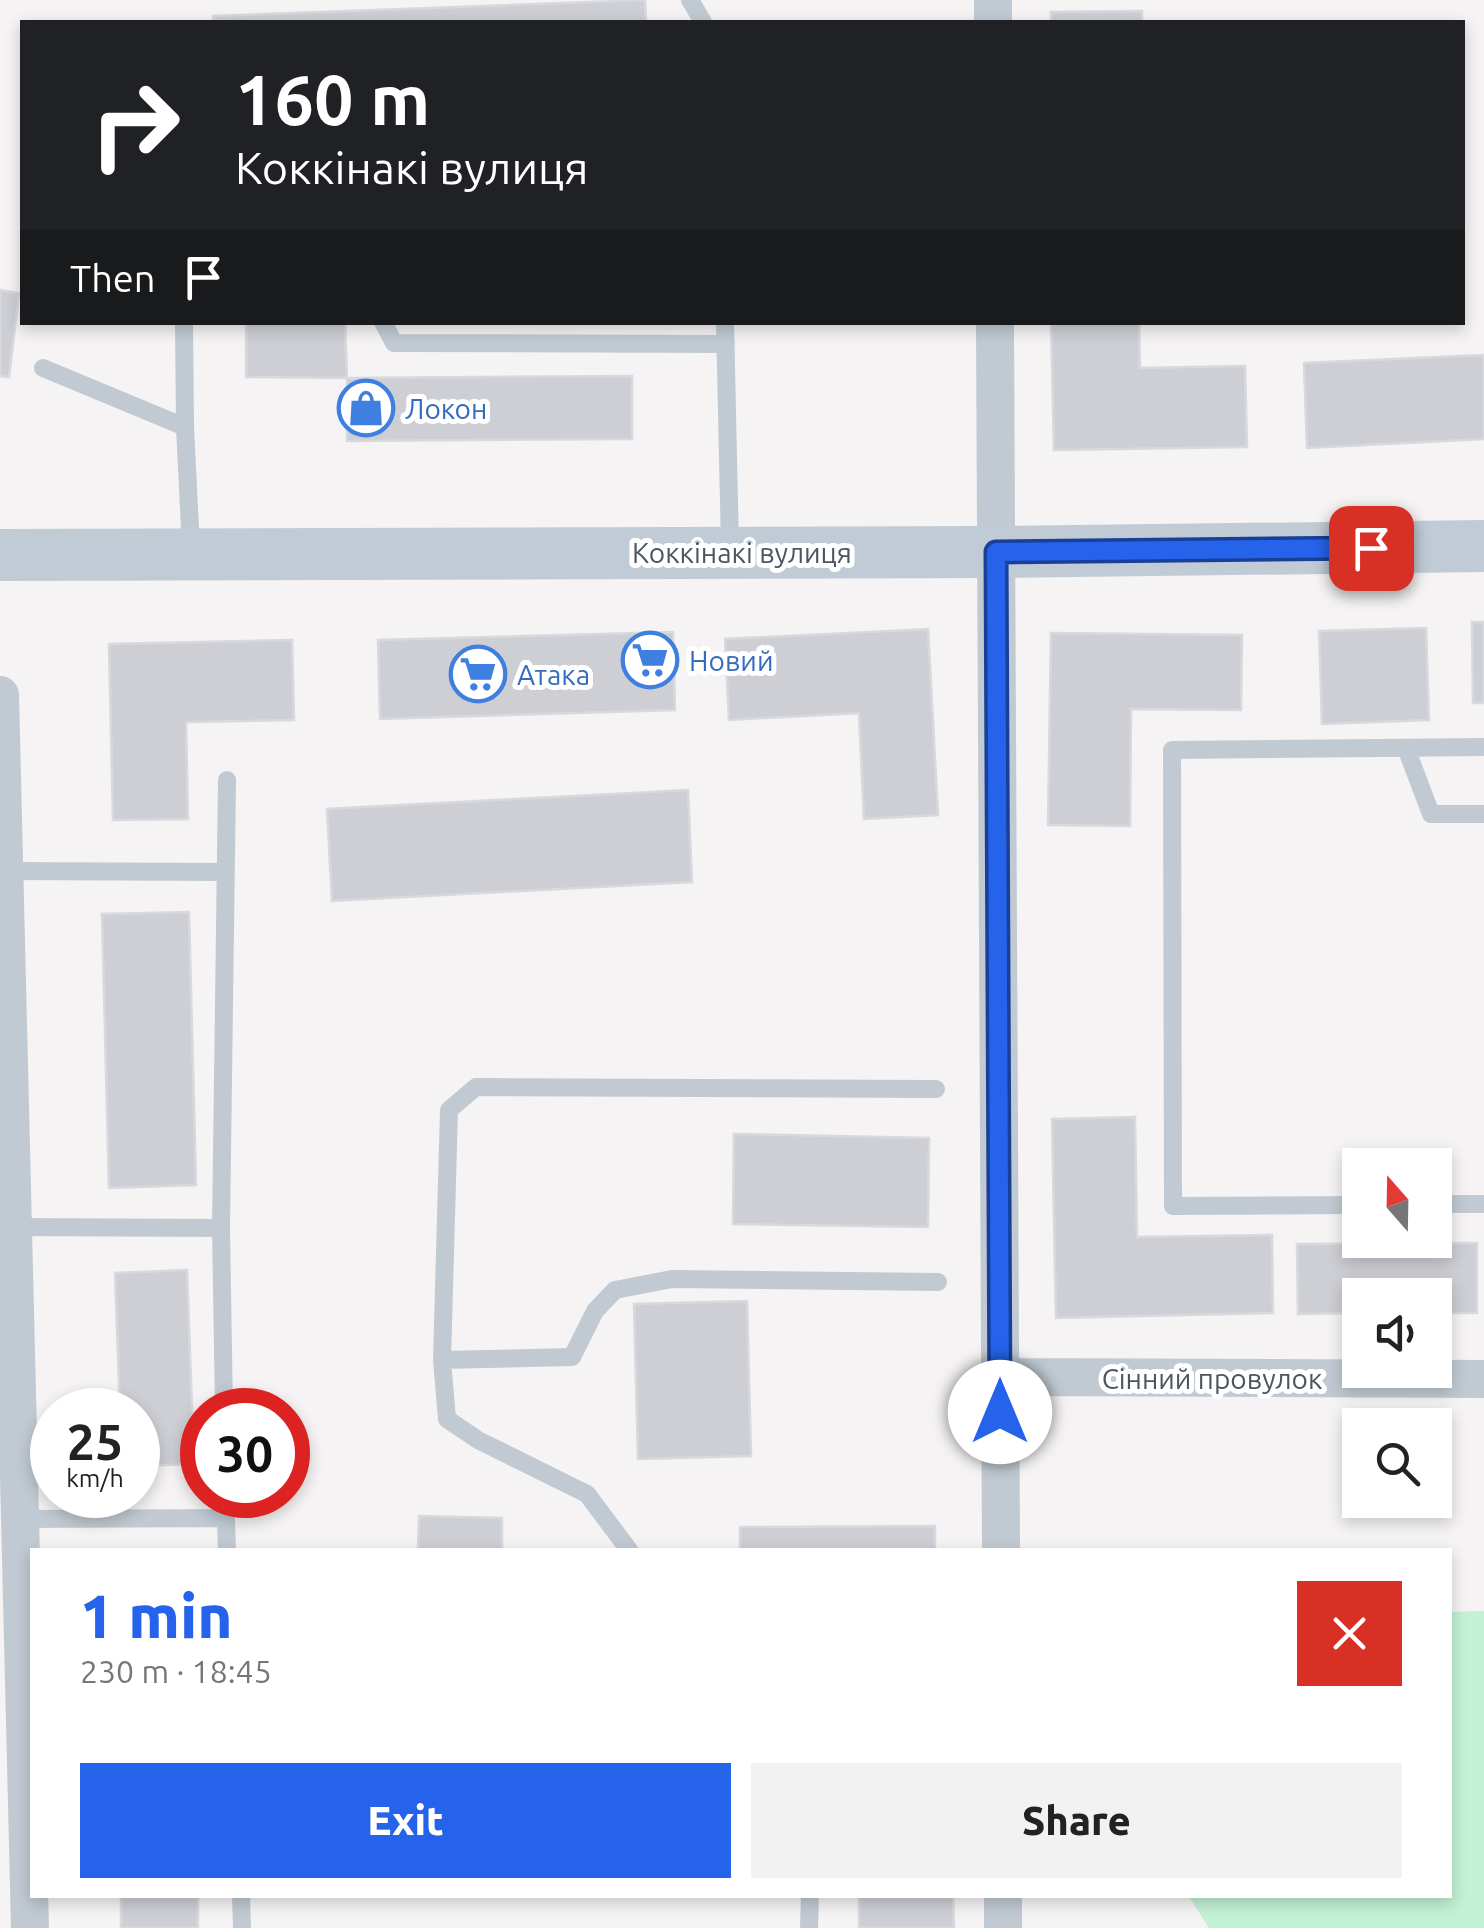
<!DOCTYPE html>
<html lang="en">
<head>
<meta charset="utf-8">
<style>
	body { margin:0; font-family:Ubuntu,sans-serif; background:#f2f2f2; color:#222; height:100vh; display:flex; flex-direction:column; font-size:38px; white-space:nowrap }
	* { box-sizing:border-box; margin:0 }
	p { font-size:32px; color:#767676 }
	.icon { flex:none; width:55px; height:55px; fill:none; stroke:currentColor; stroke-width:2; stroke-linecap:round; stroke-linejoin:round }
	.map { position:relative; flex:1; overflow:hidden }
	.side { position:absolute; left:30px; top:1548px; width:1422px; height:350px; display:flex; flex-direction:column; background:#fff; border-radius:0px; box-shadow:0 5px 15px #0003 }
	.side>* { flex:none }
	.guide { position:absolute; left:20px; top:20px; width:1445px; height:305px; border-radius:0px; box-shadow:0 5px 15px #0003; background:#202124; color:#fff; overflow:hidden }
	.needle { width:65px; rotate:340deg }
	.buttons { position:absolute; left:1342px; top:1148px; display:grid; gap:20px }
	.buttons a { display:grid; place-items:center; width:110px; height:110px; border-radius:0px; background:#fff; box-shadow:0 5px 15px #0003; font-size:50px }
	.speed { position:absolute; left:30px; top:1388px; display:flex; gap:20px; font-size:50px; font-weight:700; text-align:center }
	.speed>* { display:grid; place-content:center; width:130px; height:130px; border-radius:50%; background:#fff; box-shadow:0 5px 15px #0003; line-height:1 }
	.speed small { font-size:25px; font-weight:400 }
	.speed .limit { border:15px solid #d22; background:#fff; color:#111 }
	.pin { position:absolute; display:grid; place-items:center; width:85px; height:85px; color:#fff; margin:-42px; border-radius:20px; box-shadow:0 5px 15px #0006 }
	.me { position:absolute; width:110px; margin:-55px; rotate:0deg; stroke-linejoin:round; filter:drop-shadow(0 0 8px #0008) }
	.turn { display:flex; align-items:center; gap:35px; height:210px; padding:0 50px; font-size:45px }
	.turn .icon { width:130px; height:130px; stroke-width:2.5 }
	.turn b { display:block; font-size:70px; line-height:85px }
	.then { display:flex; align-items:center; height:95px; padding:0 50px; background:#0003; gap:20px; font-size:38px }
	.round { display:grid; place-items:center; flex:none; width:105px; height:105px; border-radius:0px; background:#f2f2f2 }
	.head { display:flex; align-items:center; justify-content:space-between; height:170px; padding:0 50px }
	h1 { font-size:60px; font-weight:800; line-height:75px; color:#2563eb }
	.cta { display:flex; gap:20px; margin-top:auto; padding:20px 50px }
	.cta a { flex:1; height:115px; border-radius:0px; background:#2563eb; color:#fff; font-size:40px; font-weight:800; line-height:115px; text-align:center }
	.cta a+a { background:#f2f2f2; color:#222 }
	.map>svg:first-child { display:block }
	.green { fill:#c3f1d5 }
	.building { fill:#cdcfd5; stroke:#d7d9de; stroke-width:2.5 }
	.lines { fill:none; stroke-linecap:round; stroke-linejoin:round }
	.lane { stroke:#c1cad2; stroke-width:18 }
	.street { stroke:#c1cad2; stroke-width:38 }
	.secondary { stroke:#c1cbd6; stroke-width:52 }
	.route-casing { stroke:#184099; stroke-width:25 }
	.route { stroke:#2563eb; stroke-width:18 }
	.labels { text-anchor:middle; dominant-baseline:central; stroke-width:10; stroke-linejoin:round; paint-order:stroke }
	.shop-label { font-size:28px; fill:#366cbe; stroke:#fff; text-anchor:start }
	.street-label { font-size:28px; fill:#4a5661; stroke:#fff }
</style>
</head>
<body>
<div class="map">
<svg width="1484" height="1928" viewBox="0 0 1484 1928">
	<rect width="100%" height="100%" fill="#f5f3f3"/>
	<path class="green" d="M1484 1611V1928H1209L1188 1895H1450V1612Z"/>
	<path class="building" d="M645 0 646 22H213V16Z
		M1142 11V22H1051V12Z
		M0 290 19 293 9 377 0 376Z
		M246 322H345L347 378 246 377Z
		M1051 322H1139L1140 368 1245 366 1247 447 1054 450Z
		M1484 355V439L1307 448 1304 363Z
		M632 376V439L347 441V378Z
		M1472 622H1484V703H1473Z
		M1426 628 1429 720 1322 724 1319 631Z
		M928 629 938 815 864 819 859 713 729 720 725 639Z
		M673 632 675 710 380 719 378 640Z
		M1051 633 1242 635 1241 710 1131 709 1130 826 1048 825Z
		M292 640 294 720 186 722 188 819 113 820 109 644Z
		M688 790 692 882 332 901 327 809Z
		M189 912 196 1185 109 1188 102 914Z
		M1135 1117 1137 1237 1272 1235 1273 1313 1056 1318 1052 1119Z
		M734 1134 929 1138 928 1227 733 1224Z
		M1477 1243V1313H1435V1295H1360V1313L1298 1314 1297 1244Z
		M187 1270 194 1464 138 1466V1410H120L115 1273Z
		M747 1301 751 1456 638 1459 634 1304Z
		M419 1516 502 1518V1550H418Z
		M935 1526V1550H740V1527Z
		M121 1895H198V1928H121Z
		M859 1895H953L954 1928H859Z"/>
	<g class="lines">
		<path class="lane" d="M690 0 703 22
			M184 322 185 427
			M383 322 394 343 726 344
			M725 322 730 547
			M43 368 185 427 191 549
			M1406 748 1431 814H1484
			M0 871 225 872
			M1435 1204H1484
			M1360 1205 1173 1206 1172 750 1484 747
			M10 1227 221 1228
			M442 1360 572 1357 595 1311 615 1290 672 1279 938 1282
			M224 1410 221 1228 227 780
			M225 1495 227 1550
			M20 1519 226 1518
			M629 1550 587 1494 478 1440 447 1419 442 1360 449 1110 476 1087 936 1089
			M241 1895 242 1928
			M809 1928 810 1895"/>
		<path class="street" d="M993 0V22
			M995 322 1001 1550
			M0 695 30 1928
			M1000 1377 1484 1379
			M1003 1895V1928"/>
		<path class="secondary" d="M0 555 996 552 1484 546"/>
	</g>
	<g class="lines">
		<g class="route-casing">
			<path id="route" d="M1000 1412 996 552 1371 548"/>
		</g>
		<use href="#route" class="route"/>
	</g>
	<defs>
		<g id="shop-ring" transform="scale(2.875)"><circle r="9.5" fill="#fff" stroke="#3f7fe0" stroke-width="1.5"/><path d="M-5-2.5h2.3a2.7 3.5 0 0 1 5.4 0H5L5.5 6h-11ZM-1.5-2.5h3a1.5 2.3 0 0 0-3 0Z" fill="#3f7fe0"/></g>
		<g id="supermarket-ring" transform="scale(2.875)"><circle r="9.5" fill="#fff" stroke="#3f7fe0" stroke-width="1.5"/><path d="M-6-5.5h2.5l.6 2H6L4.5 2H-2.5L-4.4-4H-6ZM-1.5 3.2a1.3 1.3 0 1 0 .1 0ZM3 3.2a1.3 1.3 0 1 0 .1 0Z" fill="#3f7fe0"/></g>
	</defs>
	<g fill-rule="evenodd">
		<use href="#shop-ring" x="366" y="408"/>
		<use href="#supermarket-ring" x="650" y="660"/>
		<use href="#supermarket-ring" x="478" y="674"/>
	</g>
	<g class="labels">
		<g class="shop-label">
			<text x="405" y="408">Локон</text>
			<text x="689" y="660">Новий</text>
			<text x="517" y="674">Атака</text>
		</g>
		<g class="street-label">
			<text x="742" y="552">Коккінакі вулиця</text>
			<text x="1212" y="1378">Сінний провулок</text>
		</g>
	</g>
</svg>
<div class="buttons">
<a><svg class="needle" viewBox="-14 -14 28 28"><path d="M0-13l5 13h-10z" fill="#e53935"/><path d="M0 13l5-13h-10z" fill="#767676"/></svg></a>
<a><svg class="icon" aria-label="sound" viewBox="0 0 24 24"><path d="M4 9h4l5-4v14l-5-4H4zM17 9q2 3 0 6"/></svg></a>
<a><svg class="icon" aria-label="search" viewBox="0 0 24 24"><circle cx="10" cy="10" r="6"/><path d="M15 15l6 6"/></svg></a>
</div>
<div class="speed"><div>25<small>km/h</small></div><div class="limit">30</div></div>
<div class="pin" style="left:1371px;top:548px;background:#d93025"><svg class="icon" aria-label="arrive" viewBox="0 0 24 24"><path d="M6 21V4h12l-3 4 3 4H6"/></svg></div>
<svg class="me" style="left:1000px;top:1412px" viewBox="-20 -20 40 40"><circle r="19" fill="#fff"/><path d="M0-13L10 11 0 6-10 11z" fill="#2563eb"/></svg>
<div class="guide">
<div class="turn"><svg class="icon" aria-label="right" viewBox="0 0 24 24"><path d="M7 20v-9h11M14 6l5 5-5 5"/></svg><div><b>160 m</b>Коккінакі вулиця</div></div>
<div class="then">Then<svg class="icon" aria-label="arrive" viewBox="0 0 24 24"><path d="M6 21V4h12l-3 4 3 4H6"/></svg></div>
</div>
<section class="side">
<div class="head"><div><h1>1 min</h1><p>230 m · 18:45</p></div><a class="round" style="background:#d93025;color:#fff"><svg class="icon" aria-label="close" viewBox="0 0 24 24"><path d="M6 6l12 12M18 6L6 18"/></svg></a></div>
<div class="cta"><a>Exit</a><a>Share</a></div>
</section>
</div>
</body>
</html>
